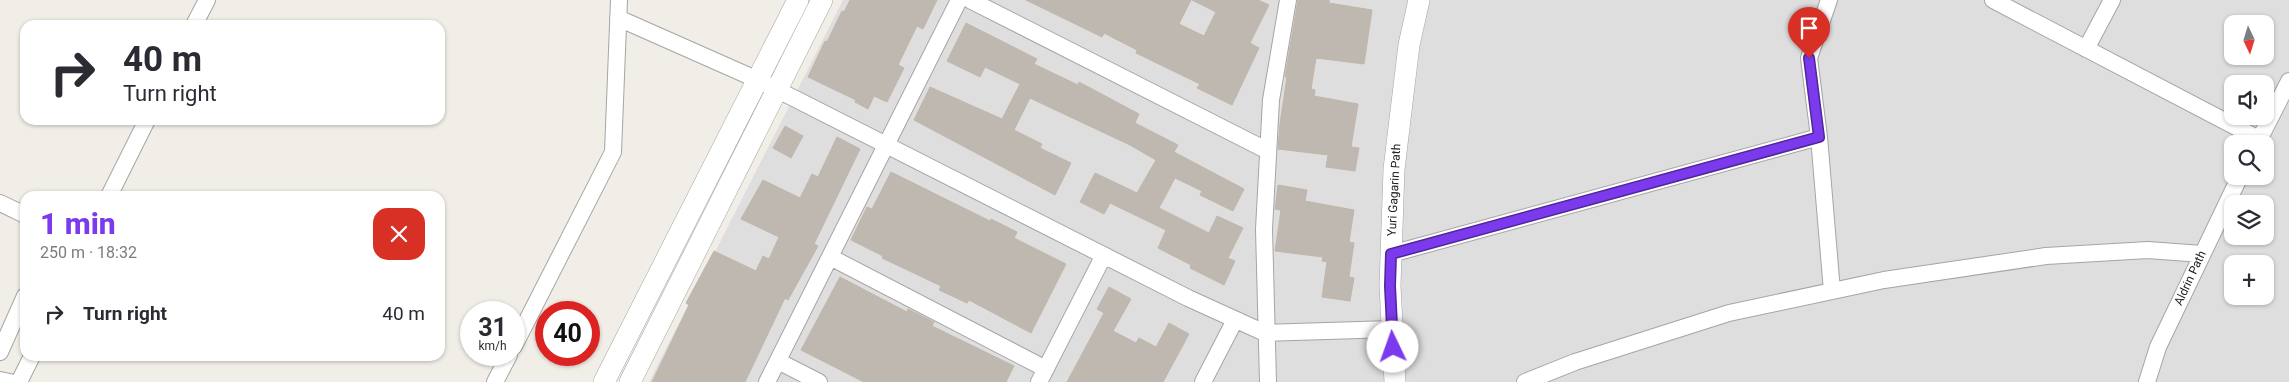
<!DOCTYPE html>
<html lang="en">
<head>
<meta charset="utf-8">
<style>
	body { margin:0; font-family:Roboto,sans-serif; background:#f2f2f3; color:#2b2b33; height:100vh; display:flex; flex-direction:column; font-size:19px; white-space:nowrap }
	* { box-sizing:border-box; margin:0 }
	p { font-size:16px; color:#7c7c81 }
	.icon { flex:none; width:28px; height:28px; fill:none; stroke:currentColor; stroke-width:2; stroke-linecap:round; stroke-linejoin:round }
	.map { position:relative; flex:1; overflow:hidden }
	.drawer { position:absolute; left:20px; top:191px; width:425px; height:170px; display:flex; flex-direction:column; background:#fff; border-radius:15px; box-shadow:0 1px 4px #0004 }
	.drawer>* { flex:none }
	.guide { position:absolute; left:20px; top:20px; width:425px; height:105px; border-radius:15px; box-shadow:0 1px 4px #0004; background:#fff; color:#2b2b33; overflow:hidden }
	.needle { width:32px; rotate:176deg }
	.buttons { position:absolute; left:2224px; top:15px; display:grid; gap:10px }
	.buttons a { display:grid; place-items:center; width:50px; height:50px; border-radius:10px; background:#fff; box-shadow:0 1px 4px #0004; font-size:25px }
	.speed { position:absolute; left:460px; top:301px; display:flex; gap:10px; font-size:25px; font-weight:700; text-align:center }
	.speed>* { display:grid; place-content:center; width:65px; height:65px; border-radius:50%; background:#fff; box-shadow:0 1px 4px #0004; line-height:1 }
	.speed small { font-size:12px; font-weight:400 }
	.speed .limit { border:8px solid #d22; background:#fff; color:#111 }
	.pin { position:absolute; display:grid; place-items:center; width:42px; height:42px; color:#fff; margin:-51px -21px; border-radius:50% 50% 50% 0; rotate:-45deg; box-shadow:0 0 5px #0007 }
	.pin .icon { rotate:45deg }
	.me { position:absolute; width:55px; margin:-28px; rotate:357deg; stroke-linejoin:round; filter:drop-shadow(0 0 4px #0008) }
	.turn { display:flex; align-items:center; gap:18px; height:105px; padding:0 20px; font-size:22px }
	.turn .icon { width:65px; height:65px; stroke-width:2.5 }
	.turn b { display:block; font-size:35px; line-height:42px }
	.round { display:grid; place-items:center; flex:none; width:52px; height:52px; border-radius:15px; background:#f2f2f3 }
	.head { display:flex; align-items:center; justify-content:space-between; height:85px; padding:0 20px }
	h1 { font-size:30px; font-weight:800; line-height:38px; color:#7c3aed }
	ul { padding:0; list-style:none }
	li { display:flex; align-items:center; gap:15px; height:75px; padding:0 20px }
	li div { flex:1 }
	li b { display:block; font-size:19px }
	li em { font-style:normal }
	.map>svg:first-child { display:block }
	.residential { fill:#dfdede; fill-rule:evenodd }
	.building { fill:#beb8b1; stroke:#c2b6ab }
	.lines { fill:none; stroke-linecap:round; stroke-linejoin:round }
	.minor-casing { stroke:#a5a5a5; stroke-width:18 }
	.tertiary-casing { stroke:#a5a5a5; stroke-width:22 }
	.minor { stroke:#fff; stroke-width:16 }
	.tertiary { stroke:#fff; stroke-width:21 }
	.route-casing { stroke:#51269a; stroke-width:12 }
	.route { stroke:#7c3aed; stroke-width:9 }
	.labels { text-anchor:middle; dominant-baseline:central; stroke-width:4; stroke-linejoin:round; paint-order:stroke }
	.street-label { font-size:12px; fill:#212121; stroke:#fff }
</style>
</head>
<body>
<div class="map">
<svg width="2289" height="382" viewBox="0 0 2289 382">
	<rect width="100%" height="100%" fill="#f1eee8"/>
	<path class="residential" d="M843 0H2289V382H649ZM2232 24H2265V56H2232ZM2232 84H2265V116H2232ZM2232 144H2265V176H2232ZM2232 204H2265V236H2232ZM2232 264H2265V296H2232Z"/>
	<path class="building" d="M850 0H937L923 29 917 26 898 65 904 68 887 102 874 96 868 109 855 102 856 100 808 77 825 41 827 42 842 11 844 12Z
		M1026 0H1191L1179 24 1204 36 1216 12 1192 0H1258L1269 5 1250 43 1259 48 1232 105 1197 88 1200 84 1136 53 1137 50 1104 33 1102 37Z
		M1298 0H1329V3L1372 10 1364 64 1316 58 1311 89 1315 90 1314 96 1358 104 1351 147 1359 148 1355 171 1326 167 1328 155 1278 149 1280 124 1287 77H1285Z
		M966 23 1037 59 1034 64 1078 85 1079 82 1139 114 1135 123 1178 145 1174 152 1244 189 1233 211 1200 195 1202 191 1175 178 1159 208 1209 233 1217 216 1243 228 1228 258 1235 261 1224 285 1190 268 1191 265 1158 248 1166 230 1110 203 1104 214 1080 202 1095 173 1137 193 1156 160 1130 145 1030 98 1014 130 1042 144 1040 148 1071 163 1055 195 914 120 930 87 1002 119 1020 84 985 67 980 77 947 61Z
		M785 126 803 136 791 158 773 148Z
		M837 137 860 149 814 244 818 246 788 300 785 298 745 382H652L689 305 686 303 714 251 756 271 763 256 769 259 779 237 741 219 763 180 800 198 812 174 818 177Z
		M891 172 990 221 991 219 1017 232 1014 238 1066 264 1031 333 969 300 967 303 939 290 941 286 882 258 883 256 851 240 867 207 872 209Z
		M1278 185 1307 190 1305 201 1354 210 1349 242 1354 243 1349 277 1354 278 1350 301 1322 297 1327 262 1322 261 1323 257 1275 251 1281 210 1275 209Z
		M840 277 907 312 908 309 934 322 932 326 1014 366 1006 382H864L801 350Z
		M1109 287 1131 299 1113 331 1136 343 1139 338 1156 347 1169 323 1189 334 1163 382H1067L1104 313 1097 309Z"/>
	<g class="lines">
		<g class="minor-casing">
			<path id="minor" d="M970 0 1268 151
				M1829 0 1809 58 1819 137 1832 291
				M1993 0 2259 139
				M618 18 758 80 1188 298 1265 333 1392 329
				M194 25 207 0
				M2086 49 2112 0
				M2257 144 2289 81
				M109 196 147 120
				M0 203 25 215
				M1391 254 1819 137
				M830 257 1046 369
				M514 346 613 152 619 0
				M0 352 25 296
				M778 361 819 382
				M0 380 10 382
				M19 382 32 356
				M495 382 509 355
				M767 382 959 0
				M1039 382 1104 255
				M1203 382 1235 320
				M1268 382 1264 229 1271 100 1288 0
				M1525 382 1575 362 1729 313 1884 280 2046 256 2148 250 2202 254
				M2147 382 2158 347 2240 176"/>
		</g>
		<g class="tertiary-casing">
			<path id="tertiary" d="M604 382 798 0
				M630 382 822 0
				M1395 382 1390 286 1394 169 1409 45 1419 0"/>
		</g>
		<use href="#minor" class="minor"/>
		<use href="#tertiary" class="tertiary"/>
	</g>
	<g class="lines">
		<g class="route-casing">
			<path id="route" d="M1393 347 1390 286 1391 254 1819 137 1809 58"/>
		</g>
		<use href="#route" class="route"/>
	</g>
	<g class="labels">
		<g class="street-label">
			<text transform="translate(1394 190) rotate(-87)">Yuri Gagarin Path</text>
			<text transform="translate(2190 278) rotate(-65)">Aldrin Path</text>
		</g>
	</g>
</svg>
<div class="buttons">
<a><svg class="needle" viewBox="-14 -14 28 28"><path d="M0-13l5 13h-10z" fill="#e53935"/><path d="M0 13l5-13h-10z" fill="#7c7c81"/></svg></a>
<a><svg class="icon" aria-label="sound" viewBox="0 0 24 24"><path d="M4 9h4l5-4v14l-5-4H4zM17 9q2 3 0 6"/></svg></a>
<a><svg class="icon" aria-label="search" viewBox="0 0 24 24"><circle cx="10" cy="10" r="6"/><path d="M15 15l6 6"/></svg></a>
<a><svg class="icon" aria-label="layers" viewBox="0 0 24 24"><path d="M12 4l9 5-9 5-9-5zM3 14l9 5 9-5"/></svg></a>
<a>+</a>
</div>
<div class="speed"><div>31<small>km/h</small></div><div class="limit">40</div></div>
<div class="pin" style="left:1809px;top:58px;background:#d93025"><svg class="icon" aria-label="arrive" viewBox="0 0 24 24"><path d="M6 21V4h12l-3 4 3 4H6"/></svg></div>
<svg class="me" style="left:1393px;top:347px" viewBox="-20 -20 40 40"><circle r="19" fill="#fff"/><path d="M0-13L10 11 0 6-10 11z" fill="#7c3aed"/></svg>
<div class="guide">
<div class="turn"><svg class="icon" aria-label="right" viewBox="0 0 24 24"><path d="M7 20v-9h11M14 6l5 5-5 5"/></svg><div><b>40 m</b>Turn right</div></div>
</div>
<section class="drawer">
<div class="head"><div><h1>1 min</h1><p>250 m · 18:32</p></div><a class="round" style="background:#d93025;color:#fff"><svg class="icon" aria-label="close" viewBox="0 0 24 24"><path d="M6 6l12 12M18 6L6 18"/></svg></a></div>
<ul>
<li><svg class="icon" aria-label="right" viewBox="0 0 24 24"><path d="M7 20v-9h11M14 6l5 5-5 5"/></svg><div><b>Turn right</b></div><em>40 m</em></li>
</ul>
</section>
</div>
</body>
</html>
